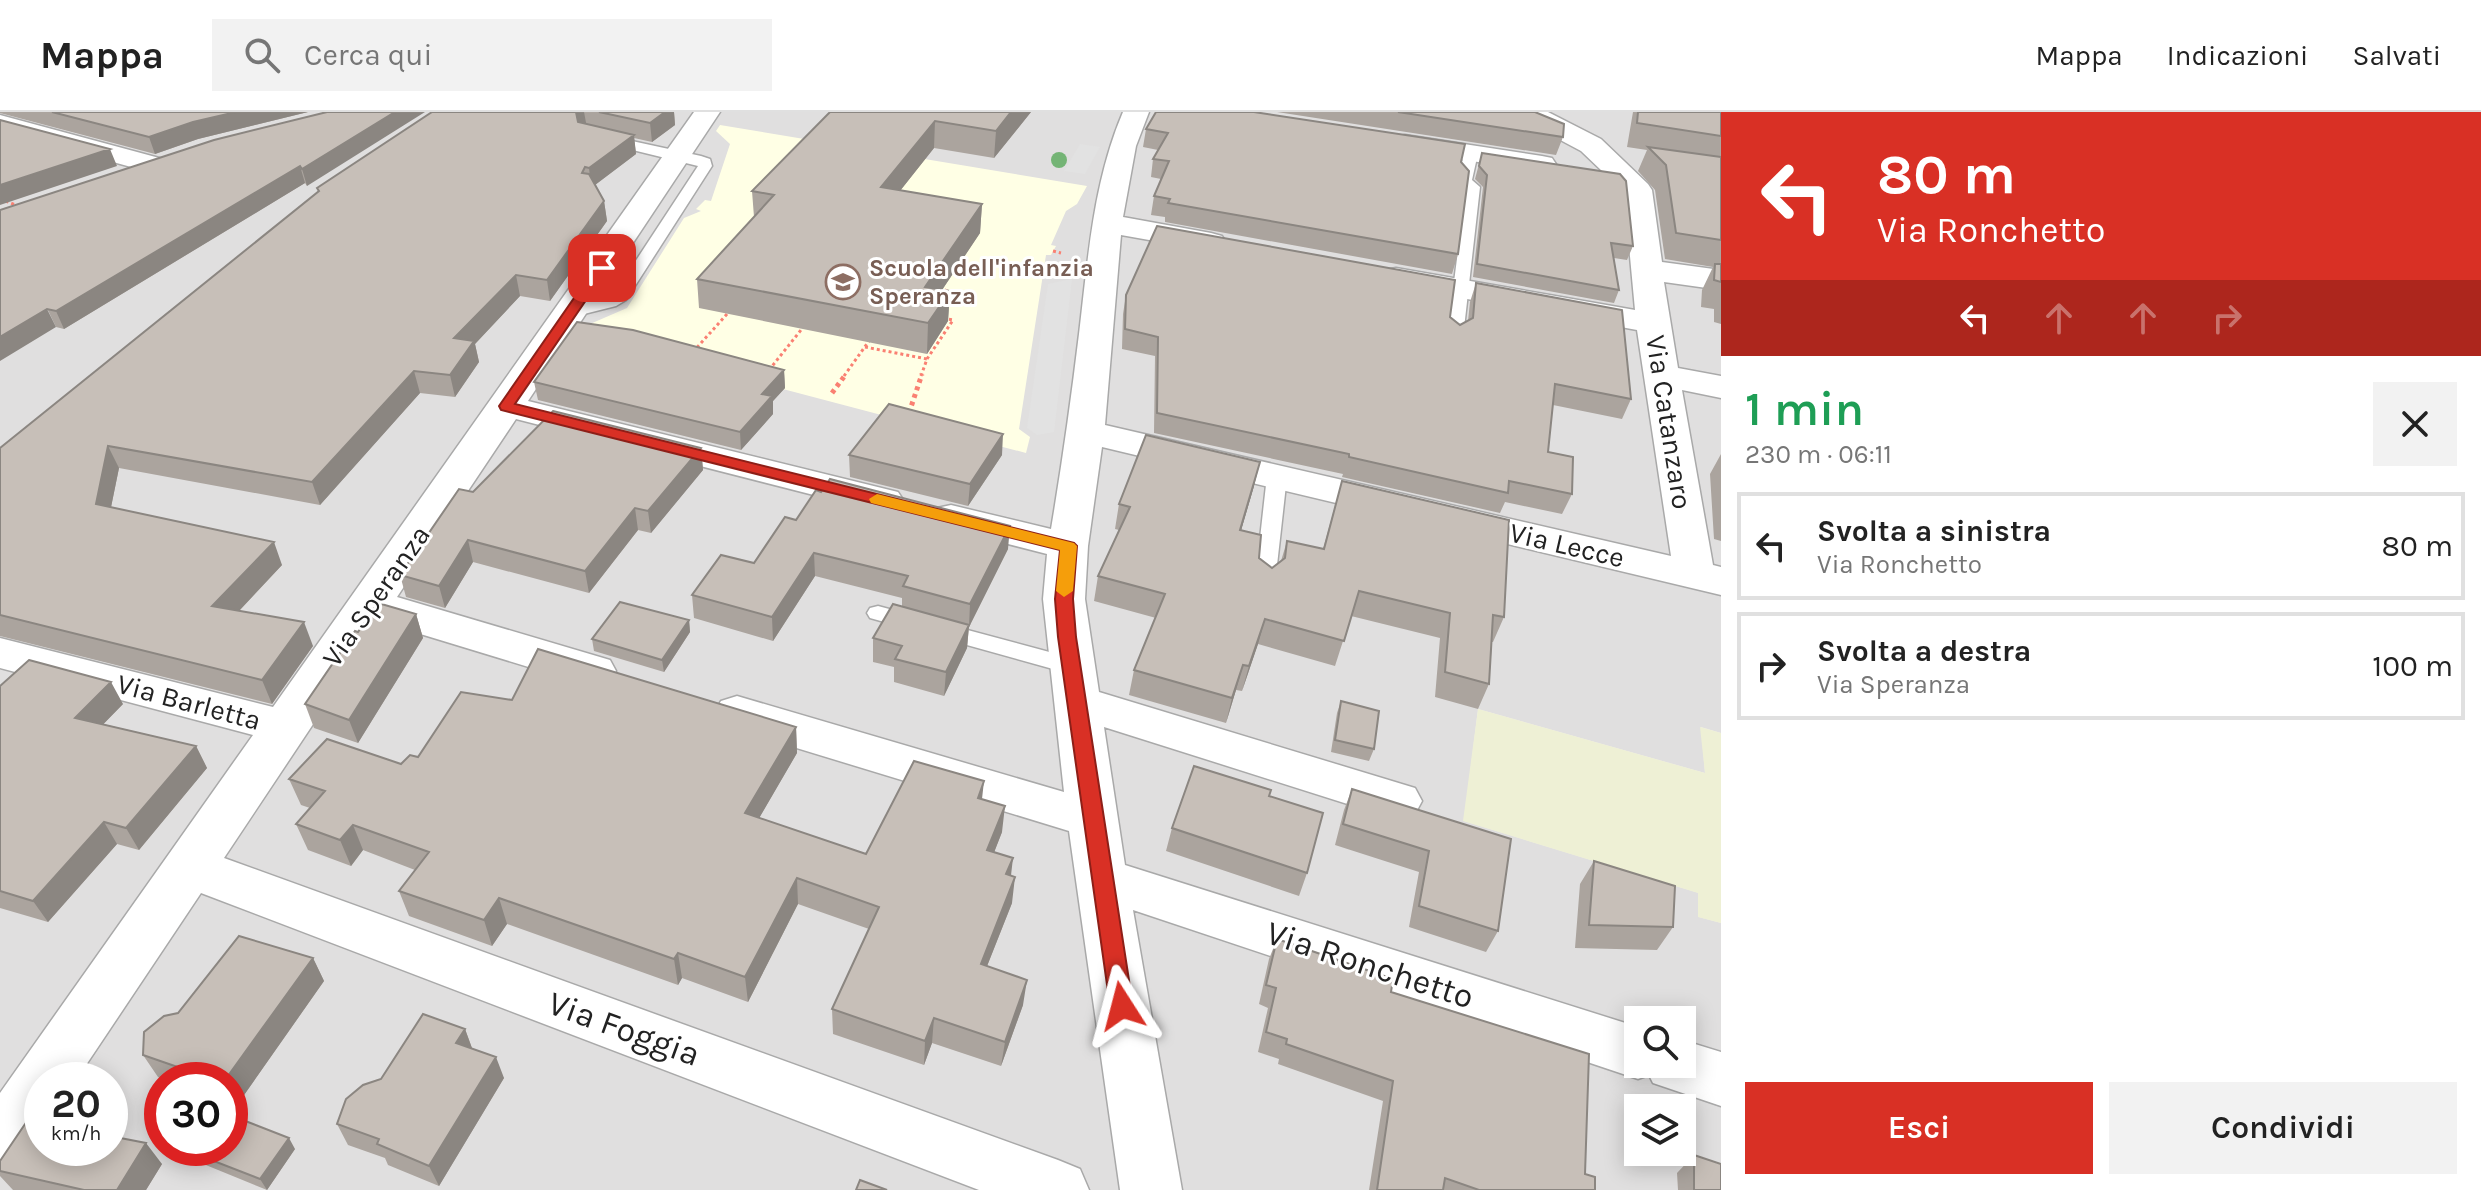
<!DOCTYPE html>
<html lang="it">
<head>
<meta charset="utf-8">
<style>
	body { margin:0; font-family:Karla,sans-serif; background:#f2f2f2; color:#222; height:100vh; display:flex; flex-direction:column; font-size:30px; white-space:nowrap }
	* { box-sizing:border-box; margin:0 }
	p { font-size:26px; color:#767676 }
	.icon { flex:none; width:44px; height:44px; fill:none; stroke:currentColor; stroke-width:2; stroke-linecap:round; stroke-linejoin:round }
	.map { position:relative; flex:1; overflow:hidden }
	.details { display:flex; flex-direction:column; background:#fff; width:760px }
	.details>* { flex:none }
	.top-card { background:#d93025; color:#fff; overflow:hidden }
	.buttons { position:absolute; left:1624px; top:894px; display:grid; gap:16px }
	.buttons a { display:grid; place-items:center; width:72px; height:72px; border-radius:0px; background:#fff; box-shadow:0 4px 20px #0003; font-size:40px }
	.speed { position:absolute; left:24px; top:950px; display:flex; gap:16px; font-size:40px; font-weight:700; text-align:center }
	.speed>* { display:grid; place-content:center; width:104px; height:104px; border-radius:50%; background:#fff; box-shadow:0 4px 20px #0003; line-height:1 }
	.speed small { font-size:20px; font-weight:400 }
	.speed .limit { border:12px solid #d22; background:#fff; color:#111 }
	.pin { position:absolute; display:grid; place-items:center; width:68px; height:68px; color:#fff; margin:-34px; border-radius:16px; box-shadow:0 4px 12px #0006 }
	.me { position:absolute; width:88px; margin:-44px; rotate:351deg; stroke-linejoin:round; filter:drop-shadow(0 0 6px #0008) }
	.turn { display:flex; align-items:center; gap:28px; height:168px; padding:0 24px; font-size:36px }
	.turn .icon { width:104px; height:104px; stroke-width:2.5 }
	.turn b { display:block; font-size:56px; line-height:68px }
	.lanes { display:flex; align-items:center; height:76px; padding:0 24px; background:#0003; justify-content:center; gap:40px; direction:ltr }
	.lanes .off { opacity:.35 }
	.round { display:grid; place-items:center; flex:none; width:84px; height:84px; border-radius:0px; background:#f2f2f2 }
	.summary { display:flex; align-items:center; justify-content:space-between; height:136px; padding:0 24px }
	h1 { font-size:48px; font-weight:600; line-height:60px; color:#1e9e55 }
	.action { display:flex; gap:16px; margin-top:auto; padding:16px 24px }
	.action a { flex:1; height:92px; border-radius:0px; background:#d93025; color:#fff; font-size:32px; font-weight:600; line-height:92px; text-align:center }
	.action a+a { background:#f2f2f2; color:#222 }
	ul { padding:0; list-style:none }
	li { display:flex; align-items:center; gap:24px; height:108px; margin:0 16px 12px; padding:0 8px; border:4px solid #e0e0e0; border-radius:0px }
	li div { flex:1 }
	li b { display:block; font-size:30px }
	li em { font-style:normal }
	header { display:flex; align-items:center; gap:48px; box-sizing:border-box; height:112px; padding:0 40px; background:#fff; border-bottom:2px solid #e0e0e0 }
	header strong { font-size:38px }
	nav { display:flex; gap:44px; margin-inline-start:auto; font-size:28px }
	.search { width:560px; height:72px; background:#f2f2f2; display:flex; align-items:center; gap:20px; box-sizing:border-box; padding:0 28px; border-radius:0px; color:#767676; font-size:30px }
	main { display:flex; flex:1; min-height:0 }
	.map>svg:first-child { display:block }
	.residential { fill:#e0dfdf; fill-rule:evenodd }
	.education { fill:#ffffe5 }
	.farmland { fill:#eef0d5 }
	.parking { fill:#e2e2e2 }
	.lines { fill:none; stroke-linecap:round; stroke-linejoin:round }
	.lane-casing { stroke:#a9a9a9; stroke-width:3 }
	.street-casing { stroke:#a9a9a9; stroke-width:3 }
	.path-far1 { stroke:#fa8072; stroke-width:3; stroke-dasharray:3 3; stroke-linecap:butt }
	.path { stroke:#fa8072; stroke-width:5; stroke-dasharray:4 4; stroke-linecap:butt }
	.lane { fill:#fff; fill-rule:evenodd }
	.street { fill:#fff; fill-rule:evenodd }
	.tree { fill:#74b475 }
	.wall { fill:#aba49e }
	.shaded-wall { fill:#8b8681 }
	.building { fill:#c7bfb8; stroke:#8b8681; stroke-width:2 }
	.route { fill:#d93025; stroke:#8d1f18; stroke-width:2 }
	.slow { fill:#f59e0b }
	.labels { text-anchor:middle; dominant-baseline:central; stroke-width:6; stroke-linejoin:round; paint-order:stroke }
	.far-education-label { font-size:24px; font-weight:bold; fill:#785e54; stroke:#fff; text-anchor:start }
	.street-label { font-size:28px; fill:#222; stroke:#fff }
	.near-street-label { font-size:34px; fill:#222; stroke:#fff }
</style>
</head>
<body>
<header>
<strong>Mappa</strong>
<div class="search"><svg class="icon" aria-label="search" viewBox="0 0 24 24"><circle cx="10" cy="10" r="6"/><path d="M15 15l6 6"/></svg>Cerca qui</div>
<nav><a>Mappa</a><a>Indicazioni</a><a>Salvati</a></nav>
</header>
<main>
<div class="map">
<svg width="1721" height="1078" viewBox="0 0 1721 1078">
	<rect width="100%" height="100%" fill="#f2efe9"/>
	<path class="residential" d="M0 0H1721V621L1701 615 1705 661 1478 597 1464 709 1699 781V805L1721 811V1078H0ZM1638 908H1682V952H1638ZM42 968H110V1036H42ZM162 968H230V1036H162ZM1638 996H1682V1040H1638Z"/>
	<path class="education" d="M720 13 1087 74 1077 92 1066 99 1051 133 1056 134 1051 143H1046L1019 317 1030 325 1026 341 612 232 590 212 627 196 684 106 701 99 696 97 705 88 711 89 730 32 716 19Z"/>
	<path class="farmland" d="M1478 597 1705 661 1700 615 1721 621V811L1698 805V781L1463 709Z"/>
	<path class="parking" d="M1080 32 1100 35 1085 62 1064 59Z
		M1072 167 1054 320 1037 323 1027 316 1048 172Z"/>
	<g class="lines">
		<g class="lane-casing">
			<path id="lane" d="M609 24 701 44 710 47 712 54 626 188 616 194 572 205 566 203 564 200 566 197 604 187 614 182 698 54 604 31 602 28Z
				M1471 37 1478 41 1472 68 1480 75 1463 225 1455 230 1447 225 1466 76 1458 69 1464 41Z
				M1277 358 1287 364 1275 471 1265 478 1255 471 1267 364Z
				M878 494 1079 548 1082 554 1079 560 1071 562 870 506 867 501 870 496Z"/>
		</g>
		<g class="street-casing">
			<path id="street" d="M694 0H720L528 289 898 380 904 389 898 398 884 401 516 307 397 485 610 548 616 559 610 570 594 575 381 510 224 746 1058 1048 1080 1057 1089 1078H979L201 781 76 968H42C42 1012 47 1041 0 1060V981L253 623 0 556V526L273 595Z
				M1123 0H1149L1136 34 1123 105 1211 121 1222 124 1226 130 1222 136 1211 139 1121 123 1105 313 1671 444 1637 218 1396 174 1385 172 1380 165 1385 158 1396 156 1635 198 1624 80 1581 39 1519 6 1515 0H1548L1601 27 1648 72 1652 78 1662 150 1721 158V178L1664 170 1678 256 1721 264V286L1682 278 1713 453 1721 455V483L1102 335 1088 434 1085 487 1099 580 1415 676 1422 689 1415 702 1398 708 1104 615 1125 753 1638 915V952H1682V928L1721 940V994L1653 971 1649 963 1638 967 1133 798 1182 1078H1120L1069 719 721 613 714 601 721 589 737 584 1064 680 1043 487 1047 442 937 414 931 405 937 396 951 393 1051 417C1062 352 1071 288 1079 222 1088 147 1093 70 1123 0Z
				M0 3 163 47 167 53 163 59 153 61 0 19Z
				M1405 23 1542 44 1552 46 1556 52 1552 58 1542 60 1395 37 1391 31 1395 25Z"/>
		</g>
		<path class="path-far1" d="M0 87 21 95
			M1053 139 1061 141
			M942 185 948 175
			M865 235 927 247
			M693 240 727 202
			M769 258 805 213
			M844 264 869 229
			M921 264 927 247 953 208 942 206"/>
		<path class="path" d="M832 281 846 262
			M909 301 922 262"/>
		<use href="#lane" class="lane"/>
		<use href="#street" class="street"/>
	</g>
	<circle class="tree" cx="1059" cy="48" r="8"/>
	<path class="wall" d="M0 0H308L198 27 155 42 0 1Z
		M327 0 307 74 305 71 64 217 56 215 0 98Z
		M432 0H674L675 13 652 30 634 26 636 42 595 73 604 89 607 109 550 189 520 184 475 232 479 250 455 285 420 281 320 393 119 356 111 395 282 453 239 499 313 534 272 592 0 524V336L318 80 317 76Z
		M830 0H1031L994 46 934 36 900 79 982 92 980 121 942 178 950 179 948 209 927 242 699 196 697 167 754 105 752 79Z
		M1277 0H1535L1563 25 1556 43Z
		M1633 0H1721V212L1714 210V197L1701 195 1702 178 1713 155 1665 147 1655 78 1638 59 1647 38 1627 35Z
		M1146 17 1461 50 1458 142 1452 162 1165 110V105L1151 103 1154 84 1161 67 1151 65 1153 47 1158 38 1143 35Z
		M1482 41 1633 134 1627 148 1614 146 1619 178 1614 191 1473 165 1483 75 1475 67Z
		M1476 171 1631 287 1622 307 1553 293 1548 340 1572 382 1562 402 1505 390 1500 401 1342 365 1343 362 1154 321 1155 244 1122 237 1123 202 1126 183 1450 205 1460 213 1468 209 1470 190Z
		M784 258 785 276 773 289V302L741 338 538 288 534 270Z
		M701 336 703 358 651 421 638 418 589 481 473 450 445 496 406 485 400 463 473 380Z
		M1721 342V429L1714 427 1710 362Z
		M849 343H1002L968 394 850 365Z
		M1342 369 1504 505 1493 530H1492L1489 572 1478 597 1435 585 1440 526 1351 504 1335 554 1258 532 1242 579 1236 578 1226 611 1129 583 1134 558 1156 506 1094 489 1098 464 1119 418 1115 417 1119 392 1254 374 1241 418 1259 446 1272 456 1281 449 1287 429 1323 437Z
		M796 408 1008 437 969 515 967 536 944 584 894 570V555L873 550V526L902 494V486L815 464 773 529 694 506 692 483 754 451Z
		M416 502 423 526 358 631 314 616 305 592 358 520Z
		M689 508 690 520 664 560 594 539 592 527Z
		M0 574 123 592 103 612 196 634 207 656 139 738 117 732 48 810 0 796Z
		M512 588 796 615 797 641 759 706 866 742 982 687 1002 720 994 740 1011 763 1012 791 987 854 1023 893 1001 954 932 931 924 953 833 922 832 897 869 817 798 792 748 890 682 866 678 873 507 812 492 834 409 804 399 779 415 758 363 738 351 754 308 738 296 712 310 696 301 693 289 667 401 652 418 645Z
		M1341 589 1374 637 1369 649 1331 640 1337 601Z
		M1352 677 1511 727 1498 819 1486 840 1409 815 1419 760 1335 733 1344 698Z
		M1269 684 1307 761 1299 784 1166 739 1172 716Z
		M1594 749 1673 815 1657 838 1575 836 1580 772Z
		M1277 827 1391 880 1585 1062 1595 1078H1369L1383 989 1278 952 1279 947 1258 940 1268 896 1259 892 1269 847Z
		M313 846 324 869 237 993 230 990V968H166L158 965 143 943Z
		M465 917 472 936 504 966 439 1074 388 1053 385 1046 348 1033 337 1012 381 967Z
		M110 987 124 1005 112 1024 162 1052 146 1078H13L0 1064V1049Z
		M295 1037 267 1078 196 1049 188 1039Z
		M1694 1043 1721 1078H1678L1677 1061Z"/>
	<path class="shaded-wall" d="M236 0H308L198 27 155 42 149 25 193 10Z
		M395 0H425L307 74 302 57Z
		M576 0H584L587 16 579 18Z
		M665 0H674L675 13 652 30 650 11Z
		M1011 0H1031L994 46 996 19Z
		M935 9 934 36 880 104 881 75Z
		M634 23 636 42 591 76 589 56Z
		M110 37 117 54 0 93V73Z
		M300 54 305 71 64 217 56 199Z
		M604 89 607 109 550 189 547 168Z
		M982 92 980 121 924 205 925 175Z
		M516 163 520 184 475 232 479 250 455 285 450 263 454 226Z
		M950 179 948 209 927 242 928 211Z
		M47 197 56 215 0 249V225Z
		M784 258 785 276 773 289V302L741 338 740 320 762 282Z
		M414 259 420 281 320 393 312 370Z
		M1003 322 1002 343 968 394 970 372Z
		M108 334 119 356 107 415 96 392Z
		M701 336 703 358 651 421 648 399Z
		M1260 350 1254 374 1234 443 1240 418Z
		M635 396 638 418 589 481 585 459Z
		M1010 414 1008 437 969 515 970 492Z
		M468 428 473 450 445 496 439 474Z
		M274 430 282 453 222 517 212 494Z
		M814 441 815 464 773 529 772 505Z
		M416 502 423 526 358 631 349 608Z
		M1265 507 1258 532 1242 579 1249 554Z
		M689 508 690 520 664 560 662 548Z
		M304 510 313 534 272 592 262 568Z
		M969 513 967 536 944 584 946 560Z
		M1243 553 1236 578 1226 611 1232 586Z
		M111 570 123 592 88 628 75 606Z
		M796 615 797 641 747 727 745 701Z
		M196 634 207 656 139 738 126 716Z
		M984 669 981 696 978 686Z
		M1005 694 1002 720 985 764 987 738Z
		M104 710 117 732 48 810 33 789Z
		M353 713 363 738 351 754 340 728Z
		M1013 746 1010 772 1006 762Z
		M1015 765 1012 791 978 877 981 852Z
		M797 766 798 792 748 890 745 865Z
		M499 786 507 812 492 834 484 808Z
		M678 841 682 866 678 873 674 847Z
		M313 846 324 869 237 993 230 982V968H225Z
		M1027 868 1023 893 1001 954 1005 930Z
		M934 906 932 931 924 953 925 929Z
		M465 917 473 939 456 931Z
		M496 945 504 966 439 1074 429 1054Z
		M110 987 124 1005 110 1028Z
		M289 1026 295 1037 267 1078 260 1067Z
		M146 1031 162 1052 146 1078H117Z"/>
	<path class="building" d="M52 0H236L193 10 149 25Z
		M327 0H395L302 57 300 54 56 199 47 197 0 225V98L214 28Z
		M432 0H576L578 10 634 23 589 56 585 55 582 61 589 62 604 89 547 168 516 163 454 226 474 229 450 263 414 259 312 370 108 334 96 392 274 430 212 494 304 510 262 568 0 503V336L319 79 317 76Z
		M599 0H665L650 11Z
		M830 0H1011L996 19 935 9 881 75 982 92 925 175 950 179 928 211 697 167 774 83 752 79Z
		M1156 0H1254L1465 32 1461 50 1469 59 1458 142 1168 91 1170 87 1154 84 1169 49 1153 47 1168 21 1146 17Z
		M1398 0H1535L1564 12 1563 25Z
		M1638 0H1721V24L1637 11Z
		M0 8 110 37 0 73Z
		M1648 35 1721 45V128L1676 121 1666 53Z
		M1482 41 1620 62 1626 69 1633 134 1611 131 1619 178 1477 152 1487 63 1479 54Z
		M1157 114 1455 168 1450 205 1460 213 1473 206 1476 171 1622 198 1631 287 1555 272 1548 340 1573 345 1572 382 1509 369 1508 381 1349 345V342L1157 301 1158 225 1125 217 1126 183Z
		M1715 152H1721V170L1714 168Z
		M577 210 633 218 784 258 762 282 772 284 740 320 534 270Z
		M889 292 1003 322 970 372 849 343Z
		M553 299 701 336 648 399 635 396 585 459 468 428 439 474 400 463 459 377 473 380Z
		M1146 323 1260 350 1240 418 1261 423 1259 446 1272 456 1285 446 1287 429 1324 437 1342 369 1509 408 1504 505 1493 503 1489 572 1445 560 1450 501 1359 479 1344 529 1265 507 1249 554 1243 553 1232 586 1134 558 1165 482 1098 464 1130 395 1119 392Z
		M830 367 1010 414 970 492 903 474 908 464 814 441 772 505 692 483 721 443 754 451 785 405 796 408 816 378 821 380Z
		M620 490 689 508 662 548 592 527Z
		M378 491 416 502 349 608 305 592 355 519 358 520Z
		M893 492 969 513 946 560 895 547 902 534 873 526Z
		M538 537 796 615 745 701 866 742 914 649 984 669 978 686 1005 694 987 738 1013 746 1006 762 1015 765 981 852 1027 868 1005 930 934 906 925 929 832 897 879 795 797 766 745 865 678 841 674 847 499 786 484 808 399 779 429 740 353 713 340 728 296 712 325 679 289 667 327 627 401 652 410 643 418 645 461 580 512 588Z
		M29 548 111 570 75 606 196 634 126 716 104 710 33 789 0 779V574Z
		M1341 589 1379 599 1374 637 1335 628Z
		M1194 654 1271 678 1269 684 1323 701 1307 761 1172 716Z
		M1352 677 1511 727 1498 819 1419 794 1429 739 1343 712Z
		M1594 749 1675 774 1673 815 1589 813Z
		M239 824 313 846 225 968H215L143 943 144 920 164 904 178 901Z
		M1277 827 1393 867 1391 880 1589 942 1585 1062 1595 1065V1078H1479L1445 1066 1443 1078H1377L1393 969 1286 932 1287 927 1266 920 1276 876 1266 873Z
		M423 902 465 917 456 931 496 945 429 1054 377 1032 379 1027 337 1012 346 987 363 973 381 967Z
		M42 987V1036H110V1024L146 1031 117 1078H84L0 1059V1049Z
		M230 1003 289 1026 260 1067 188 1039 190 1036H230Z
		M1694 1043 1721 1052V1078H1694Z
		M860 1068 887 1078H856Z"/>
	<path class="route" d="M602 152 608 156 515 292 1074 431 1077 434 1073 487 1076 525 1133 894 1130 901 1122 904 1114 901 1110 894 1058 525 1055 487 1060 438 501 298 499 294 597 153Z"/>
	<path class="slow" d="M877 382 1074 431 1077 434 1073 479 1064 485 1056 479 1060 438 871 391 869 387Z"/>
	<defs>
		<g id="school-ring" transform="scale(1.8)"><circle r="9.5" fill="#fff" stroke="#8d6e63" stroke-width="1.5"/><path d="M0-5L7-2L0 1L-7-2ZM-4 1L0 2.5L4 1V4Q0 6-4 4Z" fill="#8d6e63"/></g>
	</defs>
	<g fill-rule="evenodd">
		<use href="#school-ring" x="843" y="170"/>
	</g>
	<g class="labels">
		<g class="far-education-label">
			<text x="869" y="156">Scuola dell'infanzia<tspan x="869" dy="28">Speranza</tspan></text>
		</g>
		<g class="street-label">
			<text transform="translate(1669 310) rotate(81)">Via Catanzaro</text>
			<text transform="translate(1567 433) rotate(13)">Via Lecce</text>
			<text transform="translate(376 484) rotate(-55)">Via Speranza</text>
			<text transform="translate(189 590) rotate(15)">Via Barletta</text>
		</g>
		<g class="near-street-label">
			<text transform="translate(1370 853) rotate(18)">Via Ronchetto</text>
			<text transform="translate(624 917) rotate(20)">Via Foggia</text>
		</g>
	</g>
</svg>
<div class="buttons">
<a><svg class="icon" aria-label="search" viewBox="0 0 24 24"><circle cx="10" cy="10" r="6"/><path d="M15 15l6 6"/></svg></a>
<a><svg class="icon" aria-label="layers" viewBox="0 0 24 24"><path d="M12 4l9 5-9 5-9-5zM3 14l9 5 9-5"/></svg></a>
</div>
<div class="speed"><div>20<small>km/h</small></div><div class="limit">30</div></div>
<div class="pin" style="left:602px;top:156px;background:#d93025"><svg class="icon" aria-label="arrive" viewBox="0 0 24 24"><path d="M6 21V4h12l-3 4 3 4H6"/></svg></div>
<svg class="me" style="left:1122px;top:894px" viewBox="-20 -20 40 40"><path d="M0-17L14 15 0 8-14 15z" fill="#d93025" stroke="#fff" stroke-width="4"/></svg>
</div>
<section class="details">
<div class="top-card">
<div class="turn"><svg class="icon" aria-label="left" viewBox="0 0 24 24"><path d="M17 20v-9H6M10 6l-5 5 5 5"/></svg><div><b>80 m</b>Via Ronchetto</div></div>
<div class="lanes"><svg class="icon" aria-label="left" viewBox="0 0 24 24"><path d="M17 20v-9H6M10 6l-5 5 5 5"/></svg><svg class="icon off" aria-label="ahead" viewBox="0 0 24 24"><path d="M12 20V5M6 11l6-6 6 6"/></svg><svg class="icon off" aria-label="ahead" viewBox="0 0 24 24"><path d="M12 20V5M6 11l6-6 6 6"/></svg><svg class="icon off" aria-label="right" viewBox="0 0 24 24"><path d="M7 20v-9h11M14 6l5 5-5 5"/></svg></div>
</div>
<div class="summary"><div><h1>1 min</h1><p>230 m · 06:11</p></div><a class="round"><svg class="icon" aria-label="close" viewBox="0 0 24 24"><path d="M6 6l12 12M18 6L6 18"/></svg></a></div>
<ul>
<li><svg class="icon" aria-label="left" viewBox="0 0 24 24"><path d="M17 20v-9H6M10 6l-5 5 5 5"/></svg><div><b>Svolta a sinistra</b><p>Via Ronchetto</p></div><em>80 m</em></li>
<li><svg class="icon" aria-label="right" viewBox="0 0 24 24"><path d="M7 20v-9h11M14 6l5 5-5 5"/></svg><div><b>Svolta a destra</b><p>Via Speranza</p></div><em>100 m</em></li>
</ul>
<div class="action"><a>Esci</a><a>Condividi</a></div>
</section>
</main>
</body>
</html>
